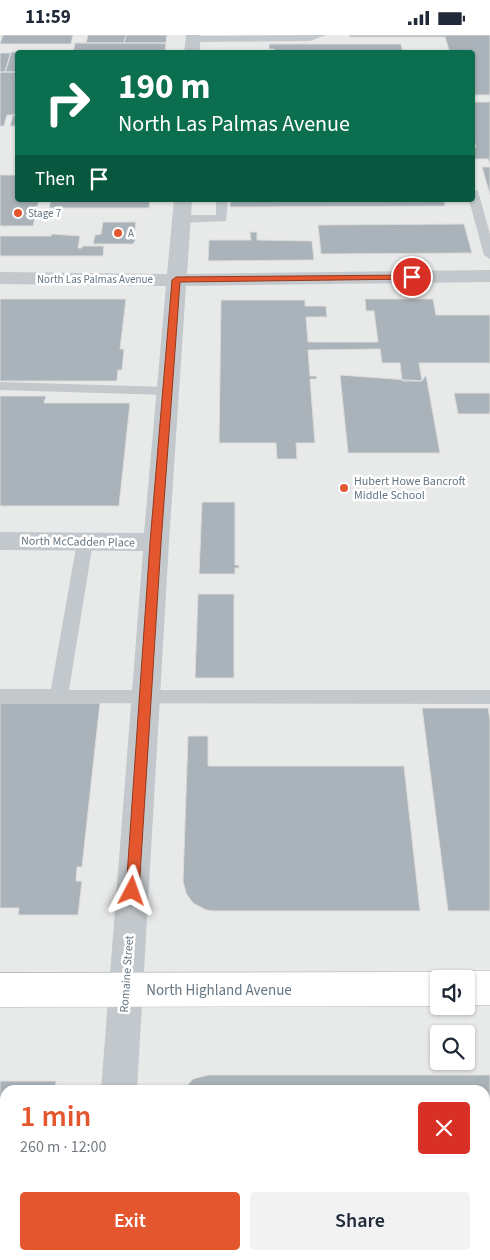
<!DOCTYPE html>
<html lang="en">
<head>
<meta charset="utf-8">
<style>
	body { margin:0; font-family:"Source Sans 3",sans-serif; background:#f2f2f3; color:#1f2937; height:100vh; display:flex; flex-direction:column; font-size:19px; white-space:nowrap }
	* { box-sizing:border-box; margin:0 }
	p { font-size:16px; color:#747a83 }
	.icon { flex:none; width:28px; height:28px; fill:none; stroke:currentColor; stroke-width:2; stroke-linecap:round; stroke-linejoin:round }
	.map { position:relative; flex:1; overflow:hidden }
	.drawer { position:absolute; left:0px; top:1050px; width:490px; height:175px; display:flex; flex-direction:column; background:#fff; border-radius:15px 15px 0 0; box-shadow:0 1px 4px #0004 }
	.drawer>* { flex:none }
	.hud { position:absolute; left:15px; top:15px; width:460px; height:152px; border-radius:5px; box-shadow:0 1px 4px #0004; background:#0b6e4f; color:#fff; overflow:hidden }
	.controls { position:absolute; left:430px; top:935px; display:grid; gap:10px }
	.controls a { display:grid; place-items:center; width:45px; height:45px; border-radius:5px; background:#fff; box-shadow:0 1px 4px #0004; font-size:25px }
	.pin { position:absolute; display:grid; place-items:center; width:42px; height:42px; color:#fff; margin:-21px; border:2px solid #fff; border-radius:50%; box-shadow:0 1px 5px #0007 }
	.me { position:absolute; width:55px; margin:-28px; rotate:4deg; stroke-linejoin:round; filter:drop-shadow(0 0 4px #0008) }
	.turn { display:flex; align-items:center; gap:18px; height:105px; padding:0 20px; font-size:22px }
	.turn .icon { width:65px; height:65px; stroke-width:2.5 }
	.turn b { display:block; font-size:35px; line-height:42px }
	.then { display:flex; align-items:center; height:48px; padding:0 20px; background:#0003; gap:10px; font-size:19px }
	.round { display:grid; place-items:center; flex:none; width:52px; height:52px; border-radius:5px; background:#f2f2f3 }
	.head { display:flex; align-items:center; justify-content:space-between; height:85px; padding:0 20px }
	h1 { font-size:30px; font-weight:600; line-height:38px; color:#e4572e }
	.cta { display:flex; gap:10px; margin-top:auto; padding:10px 20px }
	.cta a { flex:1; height:58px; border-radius:5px; background:#e4572e; color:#fff; font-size:20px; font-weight:600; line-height:58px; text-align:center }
	.cta a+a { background:#f2f2f3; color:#1f2937 }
	.status { display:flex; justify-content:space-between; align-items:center; height:35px; padding:0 25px; background:#fff; direction:ltr }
	.status svg { height:14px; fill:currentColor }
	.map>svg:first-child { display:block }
	.built { fill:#e8e9e9; fill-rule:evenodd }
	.building { fill:#aab3b9; stroke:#dcdcda }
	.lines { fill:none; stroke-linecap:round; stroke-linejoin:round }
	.secondary-casing { stroke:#b3babf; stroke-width:1 }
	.service { fill:#c3c8cc; fill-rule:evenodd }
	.minor { fill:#c3c8cc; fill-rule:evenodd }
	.secondary { fill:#fff; fill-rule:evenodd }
	.route { fill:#e4572e; stroke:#94391e }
	.poi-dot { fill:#e4572e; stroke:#fff; stroke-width:2 }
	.labels { text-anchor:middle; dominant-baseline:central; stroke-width:5; stroke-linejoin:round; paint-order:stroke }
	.far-poi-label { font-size:11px; fill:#657683; stroke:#fff; text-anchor:start }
	.far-street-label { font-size:11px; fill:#657683; stroke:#fff }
	.poi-label { font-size:12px; fill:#657683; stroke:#fff; text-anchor:start }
	.street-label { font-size:12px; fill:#657683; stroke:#fff }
	.near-street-label { font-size:15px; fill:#657683; stroke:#fff }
</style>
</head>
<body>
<div class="status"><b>11:59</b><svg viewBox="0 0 49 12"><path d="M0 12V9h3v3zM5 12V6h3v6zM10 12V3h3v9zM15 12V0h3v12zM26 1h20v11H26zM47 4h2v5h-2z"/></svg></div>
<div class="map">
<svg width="490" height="1225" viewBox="0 0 490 1225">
	<rect width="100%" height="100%" fill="#fafaf8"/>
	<path class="built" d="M0 0H490V1225H0ZM18 18H472V165H18ZM439 944H466V971H439ZM439 999H466V1026H439ZM5 1055H485V1220H5Z"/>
	<path class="building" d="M3 0H73L71 9H0Z
		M88 0H126L124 8H86Z
		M126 0H167L166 8H124Z
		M349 0H490V60H472V18H450L445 2H350Z
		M75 8H166L165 18H73Z
		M269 9H401L403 18H275L274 14H269Z
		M49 16 51 18H18V37H5L11 17Z
		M0 18H11L5 37H0Z
		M0 37H18V74L16 80H7L4 91H0Z
		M472 67H490V129L488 124H472V112H476L472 100Z
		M18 74V91H10L13 80H16Z
		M482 132H490V160Z
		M0 140H18V165H39L33 191H0Z
		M51 165H150L149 173H49Z
		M230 165H444L445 171 230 172Z
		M103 187H136L134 201 136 204 133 209H93L95 200 101 199Z
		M464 189 472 218 321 219 318 190Z
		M250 197H257V205L312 206 314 225 208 226 209 205H251Z
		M52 199 80 201 78 213H82V211H104L103 221H0V201H51Z
		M0 264H126L120 314H124L122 335H118L117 346H0Z
		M365 264H433L436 280H490V328H419L422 346H402L400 328H382L380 314 308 315 310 341H316L317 344H310L315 408H296L297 424H277L276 408H219L221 265H305V271H326L327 282H306L308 307H378L374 276H366Z
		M340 340 422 346 426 340 440 418H348Z
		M454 358H490V379H458Z
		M0 361H46L44 368H130L119 471H0Z
		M202 467H235V530H239V533H235V539H199Z
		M198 559H234V643H195Z
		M0 668H100L82 832H77L76 846H82L78 880H18L19 873H0Z
		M422 673H488L490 684V876H448Z
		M188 701H208V731H404L420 876H213L206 875 193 868 186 858 183 846Z
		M208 1040H490V1225H170V1220H485V1055H183L193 1044Z
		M0 1046H56L55 1055H5V1220H38L37 1225H0Z"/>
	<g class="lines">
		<g class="secondary-casing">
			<path id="secondary" d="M466 936H490V970H466V944H453L454 941Z
				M439 937 452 944H439V971L0 972V938Z"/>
		</g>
		<path class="service" d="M326 0 310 6 193 7 188 4 193 1Z
			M472 153 478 156 490 199V224L484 220 469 165H472Z
			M216 165H228L226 186 182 188 176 184 182 180H216Z
			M0 347 168 352 175 356 168 360 0 355Z
			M85 501 91 503 93 507 69 655H490V669L0 668V654H51L77 507 79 503Z"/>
		<path class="minor" d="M186 0H200V18H184Z
			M174 165H192L187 239 490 235V247L186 251 169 507 137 1055H101L143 516 0 515V497L144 498 166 251 0 249V237L167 239Z
			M87 1220H127V1225H87Z"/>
		<use href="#secondary" class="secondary"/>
	</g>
	<path class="route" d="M412 240 416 242 415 244 180 247 161 508 139 856 137 861 132 863 127 861 126 856 150 508 172 245 176 242Z"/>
	<g class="poi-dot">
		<circle cx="18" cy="178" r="5"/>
		<circle cx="118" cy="198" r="5"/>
		<circle cx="344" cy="453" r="5"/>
	</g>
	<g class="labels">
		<g class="far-poi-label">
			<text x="28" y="178">Stage 7</text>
			<text x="128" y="198">A</text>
		</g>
		<g class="far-street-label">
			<text x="95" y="244">North Las Palmas Avenue</text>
		</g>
		<g class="poi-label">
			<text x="354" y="446">Hubert Howe Bancroft<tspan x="354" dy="14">Middle School</tspan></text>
		</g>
		<g class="street-label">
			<text transform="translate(78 507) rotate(1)">North McCadden Place</text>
			<text transform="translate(127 939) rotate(-86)">Romaine Street</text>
		</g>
		<g class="near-street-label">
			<text x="219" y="955">North Highland Avenue</text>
		</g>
	</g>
</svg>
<div class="controls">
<a><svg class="icon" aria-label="sound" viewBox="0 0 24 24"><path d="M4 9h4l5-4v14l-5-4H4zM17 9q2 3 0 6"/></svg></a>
<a><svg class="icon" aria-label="search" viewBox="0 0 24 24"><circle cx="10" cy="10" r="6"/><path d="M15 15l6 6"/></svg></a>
</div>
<div class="pin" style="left:412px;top:242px;background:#d93025"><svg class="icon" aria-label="arrive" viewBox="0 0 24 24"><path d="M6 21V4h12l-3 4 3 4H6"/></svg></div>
<svg class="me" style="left:132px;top:856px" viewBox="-20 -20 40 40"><path d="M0-17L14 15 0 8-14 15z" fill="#e4572e" stroke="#fff" stroke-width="4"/></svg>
<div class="hud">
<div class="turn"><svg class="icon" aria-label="right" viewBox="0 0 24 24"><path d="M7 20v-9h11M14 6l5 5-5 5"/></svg><div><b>190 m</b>North Las Palmas Avenue</div></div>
<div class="then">Then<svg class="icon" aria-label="arrive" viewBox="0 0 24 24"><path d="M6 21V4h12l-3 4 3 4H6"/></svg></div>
</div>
<section class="drawer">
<div class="head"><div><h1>1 min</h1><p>260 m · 12:00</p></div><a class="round" style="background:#d93025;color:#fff"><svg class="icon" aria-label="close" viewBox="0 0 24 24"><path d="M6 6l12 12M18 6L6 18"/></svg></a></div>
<div class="cta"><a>Exit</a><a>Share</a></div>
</section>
</div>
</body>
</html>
